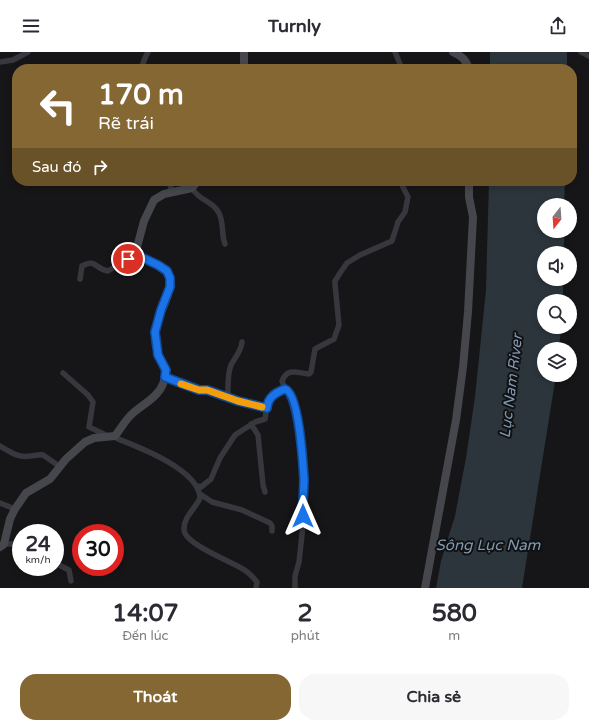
<!DOCTYPE html>
<html lang="vi">
<head>
<meta charset="utf-8">
<style>
	body { margin:0; font-family:"Varela Round",sans-serif; background:#f7f7f7; color:#2b2b33; height:100vh; display:flex; flex-direction:column; font-size:15px; white-space:nowrap }
	* { box-sizing:border-box; margin:0 }
	p { font-size:13px; color:#7c7c81 }
	.icon { flex:none; width:22px; height:22px; fill:none; stroke:currentColor; stroke-width:2; stroke-linecap:round; stroke-linejoin:round }
	.map { position:relative; height:536px; overflow:hidden }
	.sheet { display:flex; flex-direction:column; background:#fff; flex:1 }
	.sheet>* { flex:none }
	.guide { position:absolute; left:12px; top:12px; width:565px; height:122px; border-radius:16px; box-shadow:0 2px 6px #0003; background:#856733; color:#fff; overflow:hidden }
	.needle { width:26px; rotate:197deg }
	.controls { position:absolute; left:537px; top:146px; display:grid; gap:8px }
	.controls a { display:grid; place-items:center; width:40px; height:40px; border-radius:50%; background:#fff; box-shadow:0 2px 6px #0003; font-size:20px }
	.speed { position:absolute; left:12px; top:472px; display:flex; gap:8px; font-size:20px; font-weight:700; text-align:center }
	.speed>* { display:grid; place-content:center; width:52px; height:52px; border-radius:50%; background:#fff; box-shadow:0 2px 6px #0003; line-height:1 }
	.speed small { font-size:10px; font-weight:400 }
	.speed .limit { border:6px solid #d22; background:#fff; color:#111 }
	.pin { position:absolute; display:grid; place-items:center; width:34px; height:34px; color:#fff; margin:-17px; border:2px solid #fff; border-radius:50%; box-shadow:0 1px 4px #0007 }
	.me { position:absolute; width:44px; margin:-22px; rotate:0deg; stroke-linejoin:round; filter:drop-shadow(0 0 3px #0008) }
	.turn { display:flex; align-items:center; gap:14px; height:84px; padding:0 20px; font-size:18px }
	.turn .icon { width:52px; height:52px; stroke-width:2.5 }
	.turn b { display:block; font-size:28px; line-height:34px }
	.then { display:flex; align-items:center; height:38px; padding:0 20px; background:#0003; gap:8px; font-size:15px }
	.eta { display:flex; justify-content:space-evenly; align-items:center; height:68px; text-align:center }
	.eta b { font-size:24px; font-weight:700; line-height:28px }
	.primary-button { display:flex; gap:8px; margin-top:auto; padding:8px 20px }
	.primary-button a { flex:1; height:46px; border-radius:16px; background:#856733; color:#fff; font-size:16px; font-weight:700; line-height:46px; text-align:center }
	.primary-button a+a { background:#f7f7f7; color:#2b2b33 }
	header { display:flex; justify-content:space-between; align-items:center; height:52px; padding:0 20px; background:#fff; font-size:18px; font-weight:700 }
	.map>svg:first-child { display:block }
	.water { fill:#2c353c }
	.lines { fill:none; stroke-linecap:round; stroke-linejoin:round }
	.street { stroke:#37383d; stroke-width:5.5 }
	.secondary { stroke:#45474d; stroke-width:8 }
	.route-casing { stroke:#114b97; stroke-width:10 }
	.route { stroke:#1a73e8; stroke-width:7 }
	.slow { stroke:#f59e0b; stroke-width:7 }
	.labels { text-anchor:middle; dominant-baseline:central; stroke-width:4; stroke-linejoin:round; paint-order:stroke }
	.water-label { font-size:15px; font-style:italic; fill:#7f9bb3; stroke:#111113 }
</style>
</head>
<body>
<header><svg class="icon" aria-label="menu" viewBox="0 0 24 24"><path d="M4 6h16M4 12h16M4 18h16"/></svg>Turnly<svg class="icon" aria-label="share" viewBox="0 0 24 24"><path d="M12 15V3M7 8l5-5 5 5M5 13v7h14v-7"/></svg></header>
<div class="map">
<svg width="589" height="536" viewBox="0 0 589 536">
	<rect width="100%" height="100%" fill="#161618"/>
	<path class="water" d="M490 0H567V17H490Z
		M489 129H565L564 153H544V179H565L563 201H544V227H563V249H544V275H561L559 297H544V323H556L522 536H436L441 509 455 464 466 406 475 345 486 238Z"/>
	<g class="lines">
		<path class="street" d="M395 0 402 17
			M581 0 589 4
			M0 10 13 8 28 0
			M141 17 145 6 148 0
			M169 129 172 140
			M192 136C200 150 212 148 219 161 224 171 221 182 225 192
			M80 227 82 214C97 206 94 217 108 219L128 207 139 204
			M63 321 88 343 93 350 89 375 108 384
			M165 325 199 338H207L238 349 267 356
			M285 337 282 329C288 315 297 321 309 322L311 320 315 297 334 287 339 273 335 232V229L340 221 347 211 360 203 392 189 398 170 405 160 408 145 400 129
			M228 346C228 335 227 323 231 313 235 305 241 300 242 290
			M251 372 258 383 263 433 265 440
			M114 384 118 387C141 396 199 418 200 446 196 456 183 465 184 478 185 492 230 509 241 516 247 519 253 525 257 530L256 536
			M0 394C10 400 18 406 30 404 35 404 39 402 43 403L59 414
			M197 434 201 435 211 427 220 406 235 383 255 370 265 367 268 348 280 339 285 337H287L292 343 295 351 298 371 304 428 302 454 303 473 299 510 295 524V536
			M200 442 212 450 242 458 270 471 272 474V479
			M0 451 15 457
			M4 492H16L21 494
			M55 511 69 518 71 529"/>
		<path class="secondary" d="M453 0C462 4 466 8 469 17
			M244 17V0
			M0 495 4 492 10 467 15 457 26 441 50 427 66 407 85 390 94 386 115 384C120 378 124 370 130 364 139 354 157 347 163 332 168 319 163 315 159 304 156 295 154 285 156 276 158 261 175 238 169 224 164 211 139 210 136 199L144 169 154 148 164 142 192 136 198 129
			M425 536 456 368 463 315 468 260 473 165 469 145V129"/>
	</g>
	<g class="lines">
		<g class="route-casing">
			<path id="route" d="M128 207 139 204 158 213 167 219 170 226V235L161 258 155 280 158 303 166 318 165 325 199 338H207L238 349 267 356C268 345 275 341 285 337 299 341 303 412 304 427 304 439 302 452 303 464"/>
		</g>
		<use href="#route" class="route"/>
		<path class="slow" d="M181 332 199 338H207L238 349 262 355"/>
	</g>
	<g class="labels">
		<g class="water-label">
			<text transform="translate(511 334) rotate(-83)">Lục Nam River</text>
			<text x="488" y="493">Sông Lục Nam</text>
		</g>
	</g>
</svg>
<div class="controls">
<a><svg class="needle" viewBox="-14 -14 28 28"><path d="M0-13l5 13h-10z" fill="#e53935"/><path d="M0 13l5-13h-10z" fill="#7c7c81"/></svg></a>
<a><svg class="icon" aria-label="sound" viewBox="0 0 24 24"><path d="M4 9h4l5-4v14l-5-4H4zM17 9q2 3 0 6"/></svg></a>
<a><svg class="icon" aria-label="search" viewBox="0 0 24 24"><circle cx="10" cy="10" r="6"/><path d="M15 15l6 6"/></svg></a>
<a><svg class="icon" aria-label="layers" viewBox="0 0 24 24"><path d="M12 4l9 5-9 5-9-5zM3 14l9 5 9-5"/></svg></a>
</div>
<div class="speed"><div>24<small>km/h</small></div><div class="limit">30</div></div>
<div class="pin" style="left:128px;top:207px;background:#d93025"><svg class="icon" aria-label="arrive" viewBox="0 0 24 24"><path d="M6 21V4h12l-3 4 3 4H6"/></svg></div>
<svg class="me" style="left:303px;top:464px" viewBox="-20 -20 40 40"><path d="M0-17L14 15 0 8-14 15z" fill="#1a73e8" stroke="#fff" stroke-width="4"/></svg>
<div class="guide">
<div class="turn"><svg class="icon" aria-label="left" viewBox="0 0 24 24"><path d="M17 20v-9H6M10 6l-5 5 5 5"/></svg><div><b>170 m</b>Rẽ trái</div></div>
<div class="then">Sau đó<svg class="icon" aria-label="right" viewBox="0 0 24 24"><path d="M7 20v-9h11M14 6l5 5-5 5"/></svg></div>
</div>
</div>
<section class="sheet">
<div class="eta">
<div><b>14:07</b><p>Đến lúc</p></div>
<div><b>2</b><p>phút</p></div>
<div><b>580</b><p>m</p></div>
</div>
<div class="primary-button"><a>Thoát</a><a>Chia sẻ</a></div>
</section>
</body>
</html>
